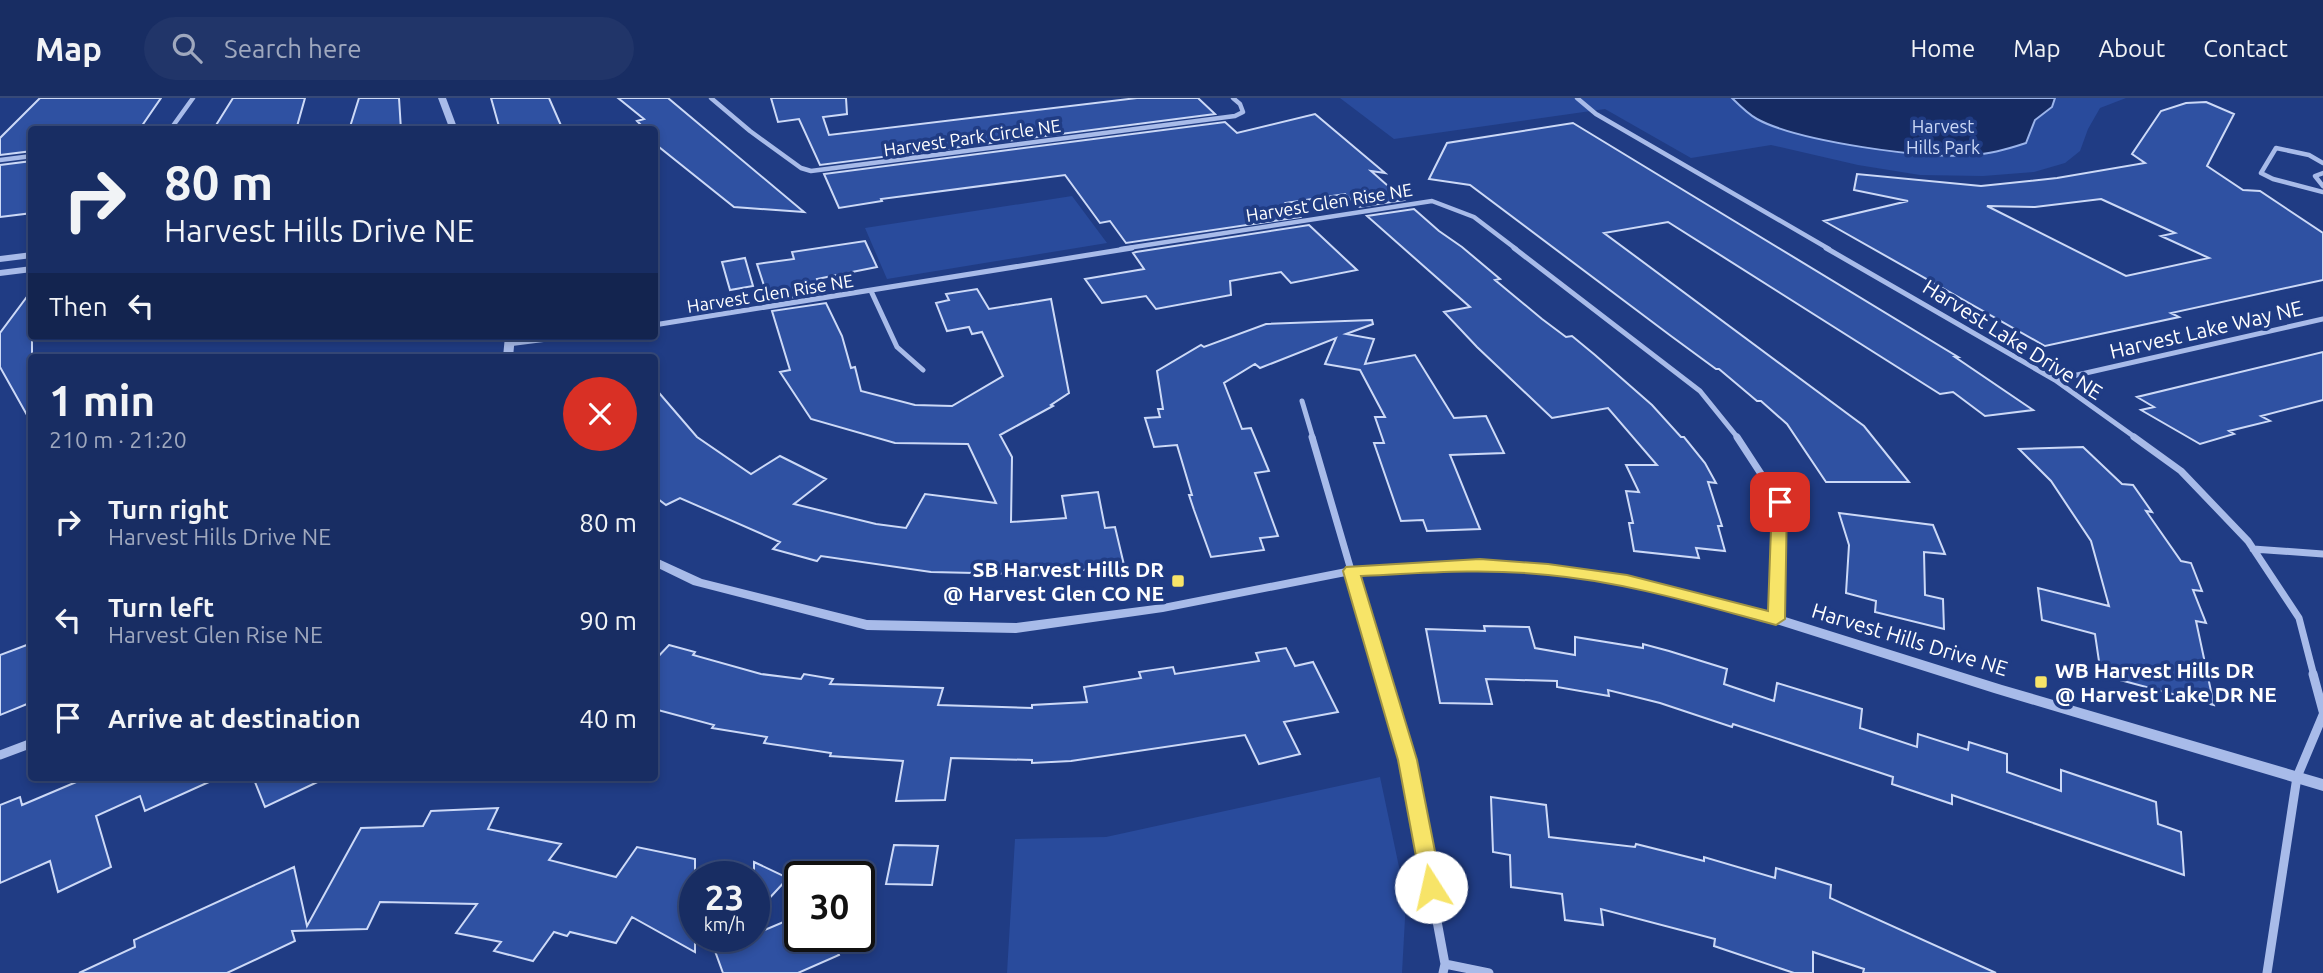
<!DOCTYPE html>
<html lang="en">
<head>
<meta charset="utf-8">
<style>
	body { margin:0; font-family:Ubuntu,sans-serif; background:#213569; color:#f1f3f6; height:100vh; display:flex; flex-direction:column; font-size:26px; white-space:nowrap }
	* { box-sizing:border-box; margin:0 }
	p { font-size:23px; color:#9fa8be }
	.icon { flex:none; width:38px; height:38px; fill:none; stroke:currentColor; stroke-width:2; stroke-linecap:round; stroke-linejoin:round }
	.map { position:relative; flex:1; overflow:hidden }
	.sheet { position:absolute; left:28px; top:256px; width:630px; height:427px; display:flex; flex-direction:column; background:#182d63; border-radius:7px; box-shadow:0 4px 10px #0003,0 0 0 2px #364978 }
	.sheet>* { flex:none }
	.guide { position:absolute; left:28px; top:28px; width:630px; height:214px; border-radius:7px; box-shadow:0 4px 10px #0003,0 0 0 2px #364978; background:#182d63; color:#f1f3f6; overflow:hidden }
	.speed { position:absolute; left:679px; top:763px; display:flex; gap:14px; font-size:35px; font-weight:700; text-align:center }
	.speed>* { display:grid; place-content:center; width:91px; height:91px; border-radius:50%; background:#182d63; box-shadow:0 4px 10px #0003,0 0 0 2px #364978; line-height:1 }
	.speed small { font-size:18px; font-weight:400 }
	.speed .limit { border:4px solid #111; border-radius:10px; background:#fff; color:#111 }
	.pin { position:absolute; display:grid; place-items:center; width:60px; height:60px; color:#fff; margin:-30px; border-radius:14px; box-shadow:0 4px 10px #0006 }
	.me { position:absolute; width:77px; margin:-38px; rotate:350deg; stroke-linejoin:round; filter:drop-shadow(0 0 5px #0008) }
	.turn { display:flex; align-items:center; gap:24px; height:147px; padding:0 21px; font-size:32px }
	.turn .icon { width:91px; height:91px; stroke-width:2.5 }
	.turn b { display:block; font-size:49px; line-height:60px }
	.then { display:flex; align-items:center; height:66px; padding:0 21px; background:#0003; gap:14px; font-size:26px }
	.round { display:grid; place-items:center; flex:none; width:74px; height:74px; border-radius:37px; background:#213569 }
	.headline { display:flex; align-items:center; justify-content:space-between; height:119px; padding:0 21px }
	h1 { font-size:42px; font-weight:600; line-height:52px }
	ul { padding:0; list-style:none }
	li { display:flex; align-items:center; gap:21px; height:98px; padding:0 21px }
	li div { flex:1 }
	li b { display:block; font-size:26px }
	li em { font-style:normal }
	header { display:flex; align-items:center; gap:42px; box-sizing:border-box; height:98px; padding:0 35px; background:#182d63; border-bottom:2px solid #364978 }
	header strong { font-size:33px }
	nav { display:flex; gap:38px; margin-inline-start:auto; font-size:24px }
	.search { width:490px; height:63px; background:#213569; display:flex; align-items:center; gap:18px; box-sizing:border-box; padding:0 24px; border-radius:38px; color:#9fa8be; font-size:26px }
	.map>svg:first-child { display:block }
	.green { fill:#294b9c }
	.water { fill:#162b63; stroke:#9bb4eb; stroke-width:2 }
	.building { fill:#2f51a2; stroke:#ccd9f7; stroke-width:2; fill-rule:evenodd }
	.lines { fill:none; stroke-linecap:round; stroke-linejoin:round }
	.minor-far3 { stroke:#a8bbe9; stroke-width:4.5 }
	.minor-far2 { stroke:#a8bbe9; stroke-width:5 }
	.minor-far1 { stroke:#a8bbe9; stroke-width:7 }
	.minor { stroke:#a8bbe9; stroke-width:9 }
	.tertiary { fill:#a8bbe9; fill-rule:evenodd }
	.route { fill:#f7e468; stroke:#a19444; stroke-width:2 }
	.poi-dot { fill:#f7e468; stroke:#203c84; stroke-width:2.5 }
	.labels { text-anchor:middle; dominant-baseline:central; stroke-width:7; stroke-linejoin:round; paint-order:stroke }
	.far-park-label { font-size:18px; fill:#ccd9f7; stroke:#203c84 }
	.far-street-label { font-size:18px; fill:#fff; stroke:#203c84 }
	.street-label { font-size:21px; fill:#fff; stroke:#203c84 }
	.poi-label { font-size:21px; font-weight:bold; fill:#fff; stroke:#203c84; text-anchor:end }
</style>
</head>
<body>
<header>
<strong>Map</strong>
<div class="search"><svg class="icon" aria-label="search" viewBox="0 0 24 24"><circle cx="10" cy="10" r="6"/><path d="M15 15l6 6"/></svg>Search here</div>
<nav><a>Home</a><a>Map</a><a>About</a><a>Contact</a></nav>
</header>
<div class="map">
<svg width="2323" height="875" viewBox="0 0 2323 875">
	<rect width="100%" height="100%" fill="#203c84"/>
	<path class="green" d="M1340 0H2126L2100 10 2088 31 2080 53 2065 65 2034 74 1983 78 1920 77 1858 67 1771 47 1691 60 1605 11 1394 41Z
		M1072 98 1107 145 887 181 865 130Z
		M1380 679 1406 802 1402 875H1007L1015 741 1106 739Z"/>
	<path class="water" d="M1732 0H2055L2052 9 2035 22 2026 45C2008 51 1991 56 1973 57 1927 62 1797 43 1757 21 1748 16 1739 7 1732 0Z"/>
	<path class="building" d="M40 0H161L139 32H32V53L0 57V40Z
		M233 0H305L296 32H213Z
		M359 0H399L401 32H349Z
		M491 0H549L563 32H500Z
		M618 0H668L804 114 734 109 654 45V32H646L637 23 644 21Z
		M771 0H846L847 16 823 19 829 37 1137 0H1198L1215 16 820 67 799 21 778 24Z
		M2206 4 2234 16 2207 68 2243 92 2260 93 2323 135V182L2171 215 2179 219 2045 248 1824 123 1908 103 1854 92 1857 76 1981 88 2057 80 2145 65 2132 56 2161 13 2186 5ZM2101 101 2175 135 2161 138 2209 160 2126 178 1987 108 2035 109Z
		M1315 16 1385 75 1371 73 1404 102 1359 109 1345 96 1286 105 1300 119 1126 145 1110 123 1100 125 1065 77 881 101 882 103 839 110 824 76 1225 24 1237 35Z
		M1573 25 1958 259H1955L2033 312 1985 318 1953 294 1940 296 1668 124 1604 135 1864 328 1909 384H1826L1787 326 1761 303H1757L1719 271H1716L1671 238 1470 87 1429 81 1447 45Z
		M32 63V115L0 119V67Z
		M1414 111 1439 133 1462 149 1500 181 1495 182 1542 221 1566 239 1572 238 1595 257 1652 307 1681 339H1684L1705 365 1716 385 1708 384 1722 428H1718L1725 453 1696 450 1699 460 1634 453 1629 425H1633L1626 393 1639 394 1626 367H1657L1608 310 1552 320 1477 249 1444 214 1470 209 1367 118Z
		M1309 127 1357 172 1291 185 1281 174 1230 183 1231 197 1156 211 1146 198 1102 205 1085 181 1144 171 1133 155 1136 154Z
		M865 143 877 169 817 181 822 195 769 203 757 166 794 161 792 154Z
		M745 160 753 188 730 192 722 164Z
		M977 191 989 211 1051 201 1069 295 1051 307 1053 308 1000 337 1012 359 1011 424 1066 420 1062 398 1098 394 1105 430 1115 429 1124 467 1023 479V476L931 474 821 458 817 463 773 451 780 444 680 400 666 407 654 398V289L697 339 751 376 780 358 826 381 794 406 876 426 906 430 925 396 996 405 968 346 895 345 811 321 780 274 790 272 772 213 826 205 842 238 851 270 855 269 861 293 915 307 952 308 1003 278 982 234 972 236 969 229 947 233 936 205 949 202 946 196Z
		M32 192V326L0 269V235Z
		M1372 222 1373 226 1346 236 1374 241 1365 266 1415 257 1454 320 1486 318 1504 355 1450 357 1480 431 1427 433 1423 422 1401 423 1374 345H1384L1375 319H1385L1360 272 1325 266 1336 240 1260 270 1255 266 1224 285 1242 331 1251 330 1269 373 1255 375 1278 438 1260 440 1264 452 1211 459 1194 412 1189 397H1192L1177 347 1154 349 1145 320 1160 319 1158 311H1163L1157 273 1201 247 1204 249 1266 226Z
		M2323 254V302L2261 318 2270 323 2229 333 2234 336 2200 346 2141 312 2154 309 2137 299Z
		M2083 349 2122 386 2133 387 2152 414 2146 413 2181 463 2191 465 2202 493 2193 492 2206 525 2196 523 2214 607 2101 577 2095 536 2042 522 2038 490 2109 508 2091 443 2051 383 2019 351Z
		M1839 415 1933 427 1945 456 1924 454 1925 497 1943 501 1944 531 1875 514 1876 503 1846 495 1849 447Z
		M1484 528 1529 529 1535 550 1575 557V539L1643 550V546L1669 553 1727 571 1724 586 1774 603 1777 585 1862 611 1860 630 1917 649 1918 636 1968 652 1969 644 2007 656V674L2061 693V672L2156 704 2158 726 2181 734 2184 777 1952 697V706L1892 686 1893 679 1733 626 1732 629 1660 605 1608 592 1609 598 1557 589V583L1486 581 1492 606 1440 605 1426 531 1485 533Z
		M32 545V604L0 617V557Z
		M669 547 695 554 693 557 761 576 801 581 804 576 833 581 830 586 943 590 938 607 1032 610V607L1087 604 1084 589 1141 580 1139 574 1173 569 1175 576 1259 563 1256 555 1286 550 1295 568 1313 564 1338 614 1284 624 1300 656 1259 666 1245 637 1071 663 1032 665V662L951 660 945 702 896 703 903 663 830 658 831 655 764 645 767 639 712 630 714 627 654 611V563Z
		M88 679H220L145 713 140 698 96 718 111 769 58 794 50 763 0 785V707L20 699 22 707Z
		M253 679H328L265 709Z
		M1491 699 1546 707 1549 739 1635 749 1636 746 1704 763V759L1775 780 1776 770 1831 787 1830 800 1996 875H1863L1864 871 1813 854V875H1794L1714 848 1715 841 1601 811 1603 827 1565 822 1562 796 1511 789 1510 757 1493 754Z
		M498 710 488 731 561 746 549 762 616 779 637 749 695 761V854L632 819 616 845 570 834 567 838 554 834 533 863 494 853 501 844 456 835 477 806 380 804 367 831 292 833 295 843 227 875H79L135 849 134 842 294 769 307 828 361 730 423 728 431 713Z
		M894 747 938 748 932 787 886 786Z
		M754 764 788 780 754 817Z
		M800 817V838H831L839 857 798 875H723L715 853Z"/>
	<g class="lines">
		<path class="minor-far3" d="M711 0 750 33 801 70 811 73 1235 18 1243 14 1240 6 1233 0
			M1577 0 1596 16 1829 151
			M170 32 193 0
			M0 62 32 58
			M2323 65 2309 57 2276 50 2261 75 2273 81 2323 94
			M2323 75 2315 78 2323 88
			M1121 151 1432 103 1474 119 1516 151"/>
		<path class="minor-far2" d="M1514 150 1700 293 1738 340
			M1826 150 2055 282 2136 340
			M871 193 897 249 923 272
			M654 227 1132 150
			M508 246 571 238
			M2055 282 2323 221
			M1302 303 1313 340"/>
		<path class="minor-far1" d="M1312 339 1382 578
			M1737 339 1780 405 1776 521
			M2134 339 2181 373 2248 443 2299 520 2314 578
			M2253 451 2323 456"/>
		<path class="minor" d="M1382 576 1407 662 1445 866 1443 875
			M2313 576 2323 613
			M0 657 32 645
			M1445 866 1489 875
			M2267 875 2297 679 2323 617"/>
		<path class="tertiary" d="M438 0H446L458 32H450Z
			M32 154V160L0 164V158Z
			M32 168V174L0 178V172Z
			M505 238H515L513 259H503Z
			M654 459 702 481 867 522 1016 525 1163 506 1351 469 1480 463 1548 467 1627 479 1776 516 2002 587 2323 681V693L1994 595 1773 525 1627 487 1548 475 1480 471 1351 477 1163 514 1016 535 867 532 693 487 654 468Z"/>
	</g>
	<path class="route" d="M1780 400 1787 404 1785 521 1776 527C1701 507 1626 484 1548 477 1485 470 1423 475 1361 478L1417 662 1442 789 1439 796 1431 798 1423 796 1398 662 1343 473 1346 469 1480 461 1548 466 1627 477 1768 513 1772 404Z"/>
	<g class="poi-dot">
		<rect x="1171" y="476" width="14" height="14" rx="3.5"/>
		<rect x="2034" y="577" width="14" height="14" rx="3.5"/>
	</g>
	<g class="labels">
		<g class="far-park-label">
			<text x="1943" y="28">Harvest<tspan x="1943" dy="21">Hills Park</tspan></text>
		</g>
		<g class="far-street-label">
			<text transform="translate(972 39) rotate(-8)">Harvest Park Circle NE</text>
			<text transform="translate(1329 104) rotate(-9)">Harvest Glen Rise NE</text>
			<text transform="translate(770 195) rotate(-9)">Harvest Glen Rise NE</text>
		</g>
		<g class="street-label">
			<text transform="translate(2206 231) rotate(-13)">Harvest Lake Way NE</text>
			<text transform="translate(2013 241) rotate(32)">Harvest Lake Drive NE</text>
			<text transform="translate(1910 541) rotate(17)">Harvest Hills Drive NE</text>
		</g>
		<g class="poi-label">
			<text x="1164" y="471">SB Harvest Hills DR<tspan x="1164" dy="24">@ Harvest Glen CO NE</tspan></text>
			<text x="2055" y="572" text-anchor="start">WB Harvest Hills DR<tspan x="2055" dy="24">@ Harvest Lake DR NE</tspan></text>
		</g>
	</g>
</svg>
<div class="speed"><div>23<small>km/h</small></div><div class="limit">30</div></div>
<div class="pin" style="left:1780px;top:404px;background:#d93025"><svg class="icon" aria-label="arrive" viewBox="0 0 24 24"><path d="M6 21V4h12l-3 4 3 4H6"/></svg></div>
<svg class="me" style="left:1431px;top:789px" viewBox="-20 -20 40 40"><circle r="19" fill="#fff"/><path d="M0-13L10 11 0 6-10 11z" fill="#f7e468"/></svg>
<div class="guide">
<div class="turn"><svg class="icon" aria-label="right" viewBox="0 0 24 24"><path d="M7 20v-9h11M14 6l5 5-5 5"/></svg><div><b>80 m</b>Harvest Hills Drive NE</div></div>
<div class="then">Then<svg class="icon" aria-label="left" viewBox="0 0 24 24"><path d="M17 20v-9H6M10 6l-5 5 5 5"/></svg></div>
</div>
<section class="sheet">
<div class="headline"><div><h1>1 min</h1><p>210 m · 21:20</p></div><a class="round" style="background:#d93025;color:#fff"><svg class="icon" aria-label="close" viewBox="0 0 24 24"><path d="M6 6l12 12M18 6L6 18"/></svg></a></div>
<ul>
<li><svg class="icon" aria-label="right" viewBox="0 0 24 24"><path d="M7 20v-9h11M14 6l5 5-5 5"/></svg><div><b>Turn right</b><p>Harvest Hills Drive NE</p></div><em>80 m</em></li>
<li><svg class="icon" aria-label="left" viewBox="0 0 24 24"><path d="M17 20v-9H6M10 6l-5 5 5 5"/></svg><div><b>Turn left</b><p>Harvest Glen Rise NE</p></div><em>90 m</em></li>
<li><svg class="icon" aria-label="arrive" viewBox="0 0 24 24"><path d="M6 21V4h12l-3 4 3 4H6"/></svg><div><b>Arrive at destination</b></div><em>40 m</em></li>
</ul>
</section>
</div>
</body>
</html>
